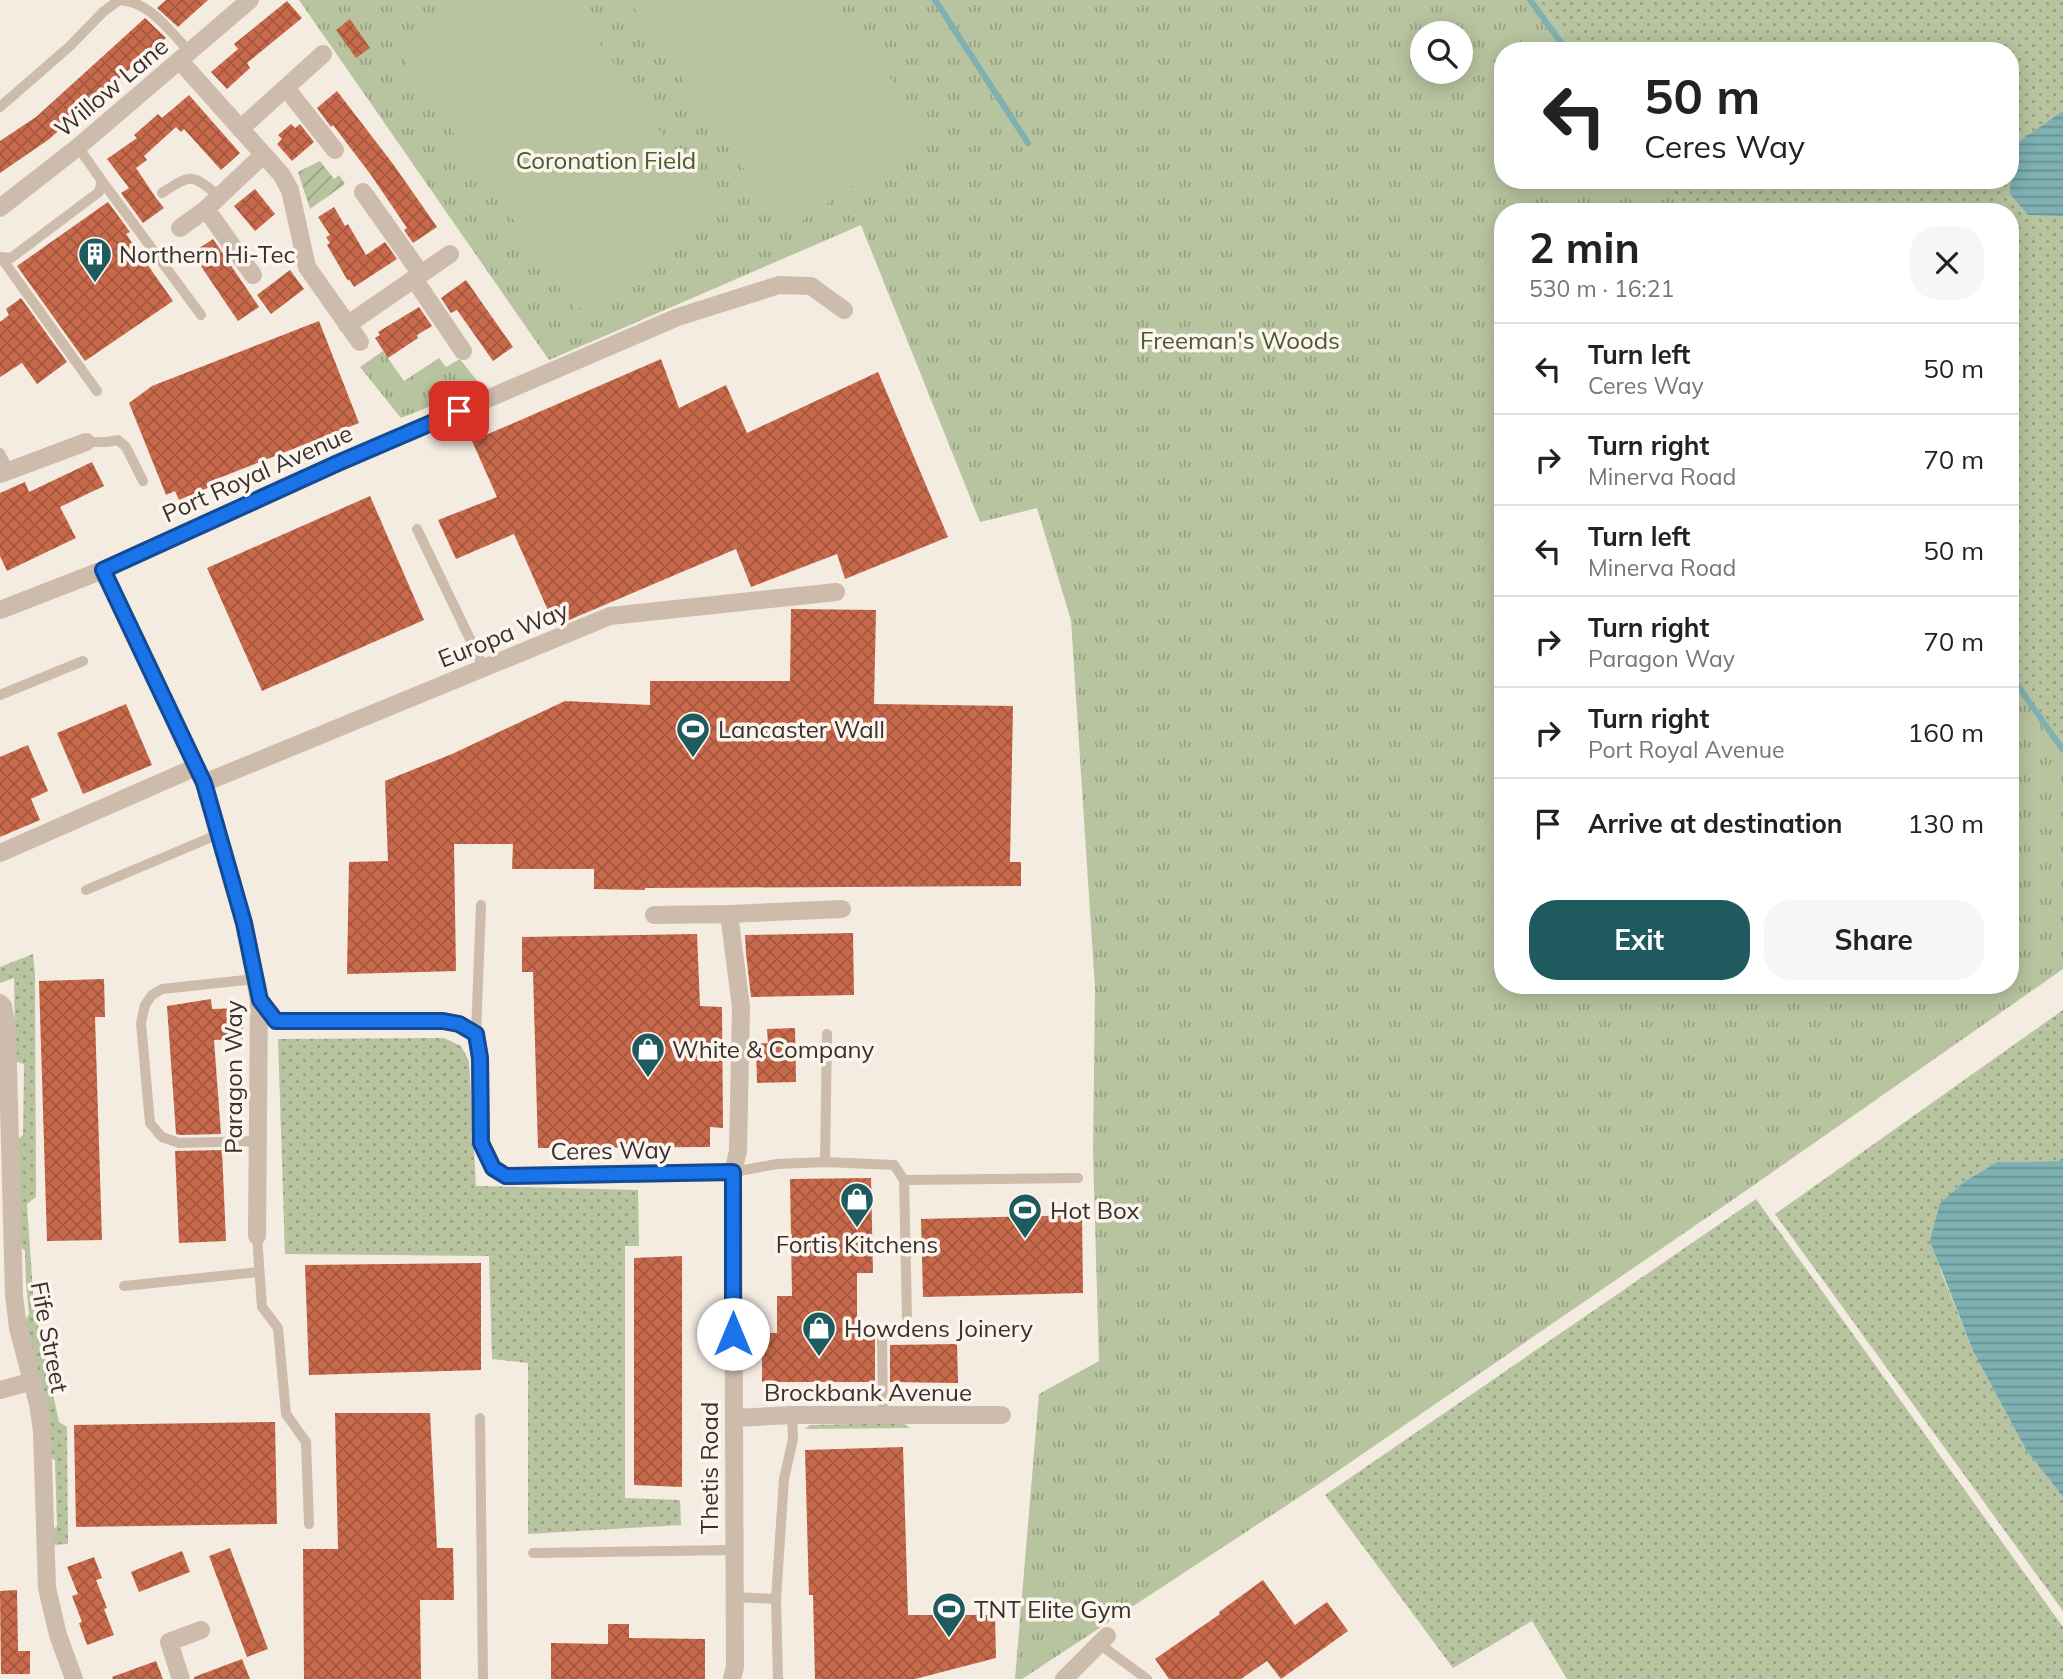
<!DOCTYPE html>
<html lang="en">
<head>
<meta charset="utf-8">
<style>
	body { margin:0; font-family:Mulish,sans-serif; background:#f6f6f6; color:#222; height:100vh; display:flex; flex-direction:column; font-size:26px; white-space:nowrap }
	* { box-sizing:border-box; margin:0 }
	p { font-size:23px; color:#767676 }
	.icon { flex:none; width:38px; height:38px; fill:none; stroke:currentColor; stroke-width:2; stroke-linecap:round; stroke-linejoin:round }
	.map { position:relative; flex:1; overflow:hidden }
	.sheet { position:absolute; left:1494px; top:203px; width:525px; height:791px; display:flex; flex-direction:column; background:#fff; border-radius:28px; box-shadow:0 4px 18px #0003 }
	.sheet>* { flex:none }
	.hud { position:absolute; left:1494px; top:42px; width:525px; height:147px; border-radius:28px; box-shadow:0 4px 18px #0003; background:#fff; color:#222; overflow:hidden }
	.buttons { position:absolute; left:1410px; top:21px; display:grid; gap:14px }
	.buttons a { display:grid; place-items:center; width:63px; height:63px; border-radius:50%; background:#fff; box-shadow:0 4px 18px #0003; font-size:35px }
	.pin { position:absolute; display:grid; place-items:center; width:60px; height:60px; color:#fff; margin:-30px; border-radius:14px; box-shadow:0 4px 10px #0006 }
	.me { position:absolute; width:77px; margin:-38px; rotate:0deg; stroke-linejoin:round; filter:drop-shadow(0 0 5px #0008) }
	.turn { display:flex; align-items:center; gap:24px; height:147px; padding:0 35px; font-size:32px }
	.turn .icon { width:91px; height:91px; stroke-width:2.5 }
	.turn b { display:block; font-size:49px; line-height:60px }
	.round { display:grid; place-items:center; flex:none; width:74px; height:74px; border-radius:28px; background:#f6f6f6 }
	.summary { display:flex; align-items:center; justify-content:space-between; height:119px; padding:0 35px }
	h1 { font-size:42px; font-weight:700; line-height:52px }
	.button { display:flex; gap:14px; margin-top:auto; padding:14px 35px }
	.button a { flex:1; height:80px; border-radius:28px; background:#1f5a5e; color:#fff; font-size:28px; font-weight:700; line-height:80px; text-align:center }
	.button a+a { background:#f6f6f6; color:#222 }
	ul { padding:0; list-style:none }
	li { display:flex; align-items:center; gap:21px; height:91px; padding:0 35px; border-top:2px solid #e0e0e0 }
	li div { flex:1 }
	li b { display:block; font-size:26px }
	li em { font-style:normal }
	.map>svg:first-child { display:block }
	.grass { fill:url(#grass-dots) }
	.park { fill:url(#park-tufts); fill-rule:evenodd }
	.garden { fill:url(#garden-furrows) }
	.pitch { fill:#b8c4a0 }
	.water { fill:url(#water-rules) }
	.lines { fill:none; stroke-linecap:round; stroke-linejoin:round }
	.stream { stroke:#7fb0b2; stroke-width:6 }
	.building { fill:url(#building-cross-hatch) }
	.service { stroke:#cdbbac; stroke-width:10 }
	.minor { stroke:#cdbbac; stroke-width:18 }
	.tertiary { stroke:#cdbbac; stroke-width:18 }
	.route-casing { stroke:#114b97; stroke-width:18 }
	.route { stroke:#1a73e8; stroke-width:12 }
	.labels { text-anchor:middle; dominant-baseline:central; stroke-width:7; stroke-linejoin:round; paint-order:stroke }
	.street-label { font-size:24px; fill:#3b302b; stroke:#fbf5ee }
	.park-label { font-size:24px; fill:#4a5a2e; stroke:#fbf5ee }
	.poi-label { font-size:24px; fill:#3b302b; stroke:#fbf5ee; text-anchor:start }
</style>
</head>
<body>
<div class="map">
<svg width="2063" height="1679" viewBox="0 0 2063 1679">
	<defs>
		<pattern id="grass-dots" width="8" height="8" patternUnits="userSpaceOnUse" patternTransform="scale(1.75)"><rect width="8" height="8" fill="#b8c4a0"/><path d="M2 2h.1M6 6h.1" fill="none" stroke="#97a083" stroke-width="1.8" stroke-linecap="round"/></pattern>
		<pattern id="park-tufts" width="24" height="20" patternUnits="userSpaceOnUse" patternTransform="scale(1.75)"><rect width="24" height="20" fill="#b8c4a0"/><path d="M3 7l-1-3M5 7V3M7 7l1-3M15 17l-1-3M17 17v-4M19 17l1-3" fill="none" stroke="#97a083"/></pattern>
		<pattern id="garden-furrows" width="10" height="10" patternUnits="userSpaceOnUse" patternTransform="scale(1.75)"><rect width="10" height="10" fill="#b8c4a0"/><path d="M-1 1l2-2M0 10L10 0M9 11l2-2" fill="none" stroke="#97a083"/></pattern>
		<pattern id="water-rules" width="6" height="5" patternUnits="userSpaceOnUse" patternTransform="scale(1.75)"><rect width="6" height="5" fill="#7fb0b2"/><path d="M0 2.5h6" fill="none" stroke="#699091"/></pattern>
		<pattern id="building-cross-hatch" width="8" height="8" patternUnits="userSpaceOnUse" patternTransform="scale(1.75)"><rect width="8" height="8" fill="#c8694b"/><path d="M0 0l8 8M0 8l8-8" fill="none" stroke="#a4573f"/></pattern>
	</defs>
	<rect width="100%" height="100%" fill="#f4ebe1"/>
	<path class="grass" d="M1539 0H2063V754L2011 675V212H1688L1664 180H2011V51H1574Z
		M33 954 35 975 36 1197 27 1204 34 1307 59 1422 67 1427 68 1544 51 1545V1531L57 1526 55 1460 49 1458 25 1321 29 1314 26 1282 25 1251 19 1245 17 1140 23 1135 24 1064 15 1061 14 978 0 983V967Z
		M2063 1010V1157L2059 1161 1997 1162 1965 1181 1940 1203V1269L1973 1351 2026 1450 2063 1497V1611L1775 1214Z
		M444 1038 461 1046 469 1061 476 1186 638 1190 639 1246H625V1498L680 1500 681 1525 528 1534V1363L492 1359 489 1256 285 1254 278 1039Z
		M1756 1199 2063 1627V1679H1567L1532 1621 1453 1668 1325 1495Z
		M903 1423 910 1428 805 1429 810 1425Z"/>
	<path class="park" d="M299 0H1539L1574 51H1503V180H1664L1688 212H1503V985H2011V675L2063 754V969L1744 1192 1313 1488 1022 1679H1015L1039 1394 1099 1361 1093 1153 1095 988 1071 620 1037 508 980 522 861 225 549 360ZM1423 33H1461V72H1423Z
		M383 351 404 381 439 358 446 367 460 359 481 386 401 418 360 367Z"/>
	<path class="garden" d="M320 161 334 179 339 175 345 184 310 209 298 172Z"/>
	<path class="pitch" d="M473 0H570L717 214 576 311 398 52Z
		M628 0H836L929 134 787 231Z"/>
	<path class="water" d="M2063 111V216L2028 215 2010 194 2011 155 2014 145Z
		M2063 1157V1497L2026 1450 1973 1351 1930 1241 1940 1203 1965 1181 1997 1162 2059 1161Z"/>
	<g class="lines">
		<path class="stream" d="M935 0 1028 143
			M1530 0 1567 51
			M2011 676 2063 750"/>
	</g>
	<path class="building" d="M166 0H208L178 27 157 8Z
		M287 1 302 18 247 63 250 68 227 89 211 72 238 49 234 44Z
		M145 18 166 38 48 140 0 173V141L36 117Z
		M350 19 370 48 356 58 336 30Z
		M337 91 393 164 437 227 413 243 404 230 407 228 371 175 333 125 331 127 317 108Z
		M189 95 240 153 221 170 184 129 181 132 176 127 144 156 147 160 136 168 156 198 164 208 143 223 121 193 129 188 107 159 137 138 134 135 158 114 162 118Z
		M291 124 295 128 300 124 314 142 292 161 277 144 282 139 278 135Z
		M255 189 275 214 255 231 234 206Z
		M108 202 130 232 126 234 173 301 85 361 17 266Z
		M334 207 345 226 348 224 366 255 385 242 397 259 354 287 349 279 348 281 327 245 330 243 326 237 330 235 318 217Z
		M213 239 259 307 238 321 192 253Z
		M290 270 304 289 271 314 257 295Z
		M466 280 513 347 493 361 457 310 451 313 441 298Z
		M21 298 67 362 37 384 22 363 0 377V322L9 315 6 309Z
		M419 307 432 326 417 335 418 338 388 358 375 338 380 335 378 332Z
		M319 321 359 423 214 480 215 485 179 500 175 491 166 495 129 403 152 386Z
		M661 359 679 408 726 385 747 433 878 372 948 537 845 579 837 554 751 587 736 549 555 626 514 534 456 559 438 520 497 497 472 441Z
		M92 462 104 486 60 507 76 538 7 571 0 556V493L25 482 29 492Z
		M370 496 424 620 262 691 207 568Z
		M791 609 876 610 874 704 1013 706 1010 862H1021V886L645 888V890L594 889V869H512L513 844H454L456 971 347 974 349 862 388 861 385 781 452 754 565 701 650 705V681H790Z
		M126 704 152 765 83 794 57 733Z
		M28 745 48 791 31 799 40 820 0 837V757Z
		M853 933 854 995 751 997 746 953 745 935Z
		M697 934 700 1006 722 1007 723 1128 710 1127V1147L538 1148 533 972H522V937Z
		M104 979 105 1017H95L102 1240 47 1241 39 981Z
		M211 999 212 1009 242 1008 243 1039 214 1040 221 1134 180 1135 176 1134 167 1006Z
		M795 1028 796 1082 757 1083 756 1044 768 1043 767 1029Z
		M222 1150 226 1241 179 1243 175 1151Z
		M871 1178 873 1273H857V1333H875V1382H762V1333H777V1296H792L790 1179Z
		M1082 1215 1083 1293 923 1297 921 1219Z
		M682 1256V1487L634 1485V1258Z
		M481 1263V1370L309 1375 305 1265Z
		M957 1344 958 1383 890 1382V1345Z
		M335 1413H430L437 1548H453L454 1600H420L421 1679H304L303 1549H338Z
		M275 1422 277 1524 76 1527 74 1425Z
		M903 1447 908 1615H995L996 1658 915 1679H815L813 1595H809L805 1450Z
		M230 1548 268 1649 247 1657 209 1556Z
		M182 1551 190 1572 139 1592 131 1572Z
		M94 1557 102 1578 96 1580 107 1608 104 1609 114 1635 87 1645 79 1623 82 1622 72 1596 78 1594 67 1567Z
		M1263 1580 1295 1625 1327 1602 1348 1631 1281 1679 1267 1661 1241 1679H1169L1155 1659 1220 1614 1219 1612Z
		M17 1590 18 1651H30V1674H1L0 1591Z
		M608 1624H629V1638L705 1639V1679H551V1643L608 1644Z
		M242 1659 250 1679H194V1677Z
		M156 1661 163 1679H113L112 1677Z"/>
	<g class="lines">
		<path class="service" d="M0 107 70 46 103 12 119 0C150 1 170 32 190 52
			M102 181 201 315
			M162 193C193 173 191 174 219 196
			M0 257 11 258 99 192 102 181 78 147
			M2 259 97 391
			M86 442H106L118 440 126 447 143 481
			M0 453 9 471
			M417 529 484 668
			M0 695 83 661
			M86 890 219 834
			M255 979 162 989 152 995 145 1005 141 1023 150 1123 162 1137 179 1143 258 1141
			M476 1034 481 905
			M825 1162 827 1034
			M733 1172 777 1164 825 1162 894 1165 904 1180 907 1317
			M904 1180 1078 1178
			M257 1236 262 1307 278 1328 286 1414 306 1442 309 1524
			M124 1286 259 1272
			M882 1335 883 1417
			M480 1418 483 1679
			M533 1553 734 1550
			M734 1597 776 1599 778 1679
			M776 1599 784 1479 793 1439 792 1415
			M1098 1643 1147 1679"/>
		<path class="minor" d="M180 61 281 174 290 190 307 267 360 342
			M286 88 335 150
			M240 129 323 54
			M363 192 421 274
			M206 209 253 275
			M180 228 206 209 263 155
			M414 279 463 351
			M347 325 450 254
			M0 474 86 442
			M103 570 204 783 244 923 259 1000 257 1236
			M0 610 103 570 338 463 678 317 779 285 811 286 844 310
			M204 783 610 616 836 592
			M0 853 196 767
			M729 914 741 1007 738 1151 733 1172 735 1667 732 1679
			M654 915 729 914 842 909
			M259 1000 276 1021H443L459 1024 476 1034 480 1058 481 1143 493 1168 506 1176 733 1172
			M0 1003 3 1006 7 1029 14 1295 18 1328 38 1404 42 1431 47 1588 58 1635 74 1679
			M0 1390 33 1381
			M735 1418 792 1415H1002
			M181 1679 169 1642 201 1630"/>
		<path class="tertiary" d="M0 208 78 147 250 0
			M1064 1679 1107 1636"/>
	</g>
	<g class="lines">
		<g class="route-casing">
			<path id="route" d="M459 411 338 463 103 570 204 783 244 923 260 1000 276 1021H443L459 1024 476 1034 480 1058 481 1143 493 1168 506 1176 733 1172V1334"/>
		</g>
		<use href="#route" class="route"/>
	</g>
	<defs>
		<g id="building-pin" transform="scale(1.75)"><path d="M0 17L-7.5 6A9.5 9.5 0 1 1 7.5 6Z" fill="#1f5a5e" stroke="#fbf5ee"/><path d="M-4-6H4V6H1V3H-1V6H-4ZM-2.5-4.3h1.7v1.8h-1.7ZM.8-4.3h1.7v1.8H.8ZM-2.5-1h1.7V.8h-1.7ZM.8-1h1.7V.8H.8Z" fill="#fff"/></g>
		<g id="stadium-pin" transform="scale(1.75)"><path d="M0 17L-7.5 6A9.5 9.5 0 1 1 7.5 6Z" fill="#1f5a5e" stroke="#fbf5ee"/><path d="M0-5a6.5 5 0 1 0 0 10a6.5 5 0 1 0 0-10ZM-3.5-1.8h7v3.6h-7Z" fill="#fff"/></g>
		<g id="shop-pin" transform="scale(1.75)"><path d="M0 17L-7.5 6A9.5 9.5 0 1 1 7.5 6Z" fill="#1f5a5e" stroke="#fbf5ee"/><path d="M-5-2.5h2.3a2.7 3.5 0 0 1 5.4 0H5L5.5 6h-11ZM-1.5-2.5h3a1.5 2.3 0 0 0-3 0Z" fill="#fff"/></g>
	</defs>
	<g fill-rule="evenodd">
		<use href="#building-pin" x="95" y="254"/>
		<use href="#stadium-pin" x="693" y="729"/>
		<use href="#shop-pin" x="648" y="1049"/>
		<use href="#shop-pin" x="857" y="1199"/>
		<use href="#stadium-pin" x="1025" y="1210"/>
		<use href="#shop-pin" x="819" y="1328"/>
		<use href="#stadium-pin" x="949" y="1609"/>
	</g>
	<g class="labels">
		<g class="street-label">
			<text transform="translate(111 87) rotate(-40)">Willow Lane</text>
			<text transform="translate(257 473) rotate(-24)">Port Royal Avenue</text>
			<text transform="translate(503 634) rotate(-22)">Europa Way</text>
			<text transform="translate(233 1077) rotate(-90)">Paragon Way</text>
			<text transform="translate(611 1150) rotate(-1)">Ceres Way</text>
			<text transform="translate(50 1337) rotate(79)">Fife Street</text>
			<text x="868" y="1392">Brockbank Avenue</text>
			<text transform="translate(709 1468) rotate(-90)">Thetis Road</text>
		</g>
		<g class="park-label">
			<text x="606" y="160">Coronation Field</text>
			<text x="1240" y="340">Freeman's Woods</text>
		</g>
		<g class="poi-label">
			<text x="119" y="254">Northern Hi-Tec</text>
			<text x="718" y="729">Lancaster Wall</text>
			<text x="672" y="1049">White &amp; Company</text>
			<text x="1050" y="1210">Hot Box</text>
			<text x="857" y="1244" text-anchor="middle">Fortis Kitchens</text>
			<text x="844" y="1328">Howdens Joinery</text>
			<text x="974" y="1609">TNT Elite Gym</text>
		</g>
	</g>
</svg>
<div class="buttons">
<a><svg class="icon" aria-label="search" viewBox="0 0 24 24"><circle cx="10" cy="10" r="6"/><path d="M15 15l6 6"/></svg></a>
</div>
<div class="pin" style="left:459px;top:411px;background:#d93025"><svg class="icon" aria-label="arrive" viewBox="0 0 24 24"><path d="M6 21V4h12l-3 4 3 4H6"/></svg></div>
<svg class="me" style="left:733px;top:1334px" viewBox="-20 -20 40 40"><circle r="19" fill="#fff"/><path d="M0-13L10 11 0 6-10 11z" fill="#1a73e8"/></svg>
<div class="hud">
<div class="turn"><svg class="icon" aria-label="left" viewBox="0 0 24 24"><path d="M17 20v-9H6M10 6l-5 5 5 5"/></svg><div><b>50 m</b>Ceres Way</div></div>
</div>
<section class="sheet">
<div class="summary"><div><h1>2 min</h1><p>530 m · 16:21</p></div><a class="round"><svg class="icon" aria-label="close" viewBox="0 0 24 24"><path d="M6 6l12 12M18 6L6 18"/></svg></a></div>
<ul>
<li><svg class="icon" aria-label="left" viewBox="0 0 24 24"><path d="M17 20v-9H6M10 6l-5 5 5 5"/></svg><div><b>Turn left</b><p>Ceres Way</p></div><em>50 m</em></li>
<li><svg class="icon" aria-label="right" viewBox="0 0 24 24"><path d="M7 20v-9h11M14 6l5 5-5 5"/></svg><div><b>Turn right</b><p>Minerva Road</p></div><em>70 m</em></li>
<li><svg class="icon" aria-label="left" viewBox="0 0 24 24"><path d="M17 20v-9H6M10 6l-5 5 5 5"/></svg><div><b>Turn left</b><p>Minerva Road</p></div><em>50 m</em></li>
<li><svg class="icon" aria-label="right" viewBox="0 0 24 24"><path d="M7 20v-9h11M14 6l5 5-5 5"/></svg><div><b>Turn right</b><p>Paragon Way</p></div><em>70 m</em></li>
<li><svg class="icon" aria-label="right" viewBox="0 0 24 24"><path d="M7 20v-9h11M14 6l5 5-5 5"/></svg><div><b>Turn right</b><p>Port Royal Avenue</p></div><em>160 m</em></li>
<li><svg class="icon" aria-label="arrive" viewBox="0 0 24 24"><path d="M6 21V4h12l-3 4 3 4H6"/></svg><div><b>Arrive at destination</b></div><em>130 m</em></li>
</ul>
<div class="button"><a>Exit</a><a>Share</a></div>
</section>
</div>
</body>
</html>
